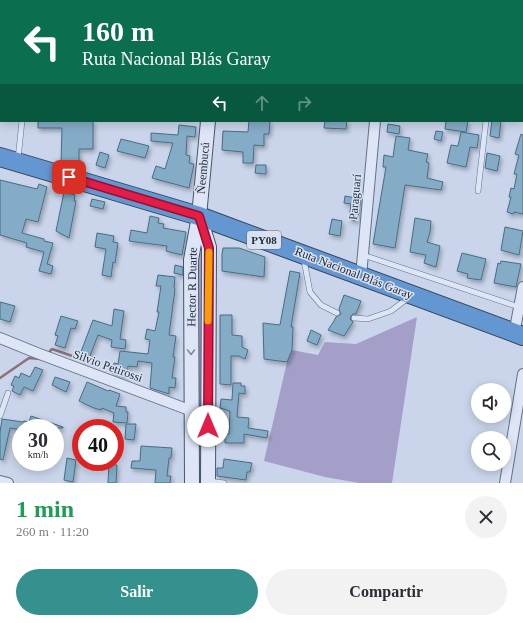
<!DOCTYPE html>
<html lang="es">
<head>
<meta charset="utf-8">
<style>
	body { margin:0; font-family:"Times New Roman",serif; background:#f2f2f3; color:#2b2b33; height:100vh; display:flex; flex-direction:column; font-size:15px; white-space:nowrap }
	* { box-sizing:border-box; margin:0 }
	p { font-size:13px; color:#7c7c81 }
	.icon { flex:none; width:22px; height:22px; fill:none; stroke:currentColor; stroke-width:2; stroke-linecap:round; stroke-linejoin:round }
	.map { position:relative; height:483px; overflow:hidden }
	.drawer { display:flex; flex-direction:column; background:#fff; flex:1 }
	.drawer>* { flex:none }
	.hud { position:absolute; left:0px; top:0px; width:523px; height:122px; box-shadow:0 2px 10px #0003; background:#0b6e4f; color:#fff; overflow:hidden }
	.fabs { position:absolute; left:471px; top:383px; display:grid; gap:8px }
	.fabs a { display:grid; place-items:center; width:40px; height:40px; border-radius:50%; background:#fff; box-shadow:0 2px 10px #0003; font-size:20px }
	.speed { position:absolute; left:12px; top:419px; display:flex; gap:8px; font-size:20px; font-weight:700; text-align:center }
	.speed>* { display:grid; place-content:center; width:52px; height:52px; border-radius:50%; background:#fff; box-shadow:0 2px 10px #0003; line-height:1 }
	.speed small { font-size:10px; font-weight:400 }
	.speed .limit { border:6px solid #d22; background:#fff; color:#111 }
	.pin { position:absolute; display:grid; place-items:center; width:34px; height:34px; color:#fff; margin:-17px; border-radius:8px; box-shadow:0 2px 6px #0006 }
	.me { position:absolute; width:44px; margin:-22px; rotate:0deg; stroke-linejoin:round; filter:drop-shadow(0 0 3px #0008) }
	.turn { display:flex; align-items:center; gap:14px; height:84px; padding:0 16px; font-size:18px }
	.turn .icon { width:52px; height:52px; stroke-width:2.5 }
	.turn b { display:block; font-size:28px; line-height:34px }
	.lanes { display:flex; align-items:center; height:38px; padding:0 16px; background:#0003; justify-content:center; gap:20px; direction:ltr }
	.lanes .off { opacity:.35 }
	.round { display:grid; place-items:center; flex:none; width:42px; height:42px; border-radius:21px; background:#f2f2f3 }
	.headline { display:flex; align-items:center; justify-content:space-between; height:68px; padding:0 16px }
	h1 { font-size:24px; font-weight:700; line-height:30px; color:#1e9e55 }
	.button { display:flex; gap:8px; margin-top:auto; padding:8px 16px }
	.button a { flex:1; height:46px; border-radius:24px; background:#35918e; color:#fff; font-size:16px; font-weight:700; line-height:46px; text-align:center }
	.button a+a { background:#f2f2f3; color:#2b2b33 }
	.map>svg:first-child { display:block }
	.green { fill:#a39fc9 }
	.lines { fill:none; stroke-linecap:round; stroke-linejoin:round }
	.stream { stroke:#8e7179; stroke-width:2.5 }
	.building { fill:#84acc6; stroke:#486d84; filter:url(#shadow) }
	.lane-casing { stroke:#607387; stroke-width:6 }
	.street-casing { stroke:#607387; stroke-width:12 }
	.secondary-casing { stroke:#435669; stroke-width:16 }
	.highway-casing { stroke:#334655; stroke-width:20 }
	.lane { stroke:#dde5f7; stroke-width:5 }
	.street { stroke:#dde5f7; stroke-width:10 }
	.secondary { stroke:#dde5f7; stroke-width:14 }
	.highway { stroke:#6496d2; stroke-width:18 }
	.oneway { stroke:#808a98 }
	.route-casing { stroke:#92132f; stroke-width:10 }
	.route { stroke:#e11d48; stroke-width:7 }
	.slow { stroke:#f59e0b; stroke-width:7 }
	.labels { text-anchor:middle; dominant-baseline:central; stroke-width:3; stroke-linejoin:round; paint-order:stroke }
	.shield { fill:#d9e1f3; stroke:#596471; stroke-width:1 }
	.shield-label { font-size:11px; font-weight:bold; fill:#222e39 }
	.street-label { font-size:12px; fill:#222e39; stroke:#d9e1f3 }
</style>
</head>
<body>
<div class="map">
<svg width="523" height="483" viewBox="0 0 523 483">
	<defs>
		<filter id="shadow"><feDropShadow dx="2" dy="3" stdDeviation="2" flood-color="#0004"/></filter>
	</defs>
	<rect width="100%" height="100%" fill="#cad5eb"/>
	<path class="green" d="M196 252 205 254 204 407H196Z
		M417 317 392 483H359L325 477 264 461 287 362 292 350 318 355 325 342 356 344Z
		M196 414 204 416V483H196Z"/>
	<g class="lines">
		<path class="stream" d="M50 351 52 349 81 359
			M0 378 29 358 41 359"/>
	</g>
	<path class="building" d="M38 121H93V149H79V164H61L62 128H38Z
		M249 121H270L269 134H264V146L254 145 253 163H243V152L222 150 223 131 248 132Z
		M325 121H347L346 129 324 128Z
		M446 121H468L466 132 445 129Z
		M492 121H501L499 138 490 136Z
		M388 124 400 126 399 134 387 132Z
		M179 125 196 127 195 137 187 136 186 155 190 156 189 163 194 164 189 188 152 178 156 166 165 169 173 143 151 141V133L178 135Z
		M436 131 443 132 441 141 434 139Z
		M461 132 479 135 477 148 470 147 466 167 447 163 451 145 458 146Z
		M521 134 523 135V214L514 212 513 214 507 212 511 197H509L511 188 514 189 517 174H514L519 155 515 154Z
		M396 136 410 138 408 150 428 154 426 162 429 163 427 178 443 182 441 190 405 185 395 248 373 244 386 167H383L384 155 393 157Z
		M121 139 149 146 145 158 117 151Z
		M100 152 109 155 105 168 96 165Z
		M487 153 500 156 497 171 485 168Z
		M256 165H266V174L255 173Z
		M0 180 37 189 39 184 47 187 38 222 26 219 22 233 44 239V241L53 243 47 264 53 266 51 274 39 271 44 252 26 247 27 243 0 235Z
		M64 192 75 195 74 201H76L69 238 56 231Z
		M345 196 361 199 357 221 349 219 351 204 344 203Z
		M92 199 105 202 103 209 90 206Z
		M150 216 159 218 158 223 164 224 163 228 186 232 182 255 166 251 167 246 129 241 131 230 147 233Z
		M415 218 431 221 430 232 427 242 440 246 436 267 424 263 426 255 410 252Z
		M332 219 342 221 340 236 329 234Z
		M505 227 523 231 519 255 501 250Z
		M97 233 114 236 113 242 118 243 115 263 113 262 111 277 102 275 106 249 95 247Z
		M223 248H239L265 257 264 277 222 271V254Z
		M462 253 486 259 481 280 467 278 468 274 457 271Z
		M501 261 521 264 516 287 494 283 498 263 500 264Z
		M175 265 183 267V275L174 273Z
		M290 271 300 273 291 327H293L292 350 287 362 264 359 263 323 280 325Z
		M158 275 175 277 174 288 175 289 169 335 176 336 173 357H175L172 378H176L175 388 169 387V394L150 388 152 363 138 361 137 367 128 366 127 376 112 373 114 363 118 364 120 351 148 354 150 340 145 339 147 329 155 331 159 312H157L161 286H156Z
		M344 295 361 301 356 314H353L351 316 350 319 353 322 344 336 328 330 334 321 336 317 341 314 339 309Z
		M0 302 15 306 10 322 0 319Z
		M114 309 124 311 120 339 126 340 125 349 111 347 112 340 98 335 88 361 79 357 93 320 112 326Z
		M220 315H232V335L242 336V347L248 350 245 359 239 356H231V385L220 384Z
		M61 316 78 321 75 329 71 328 65 348 55 345 58 336 55 335Z
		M311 330 321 335 317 345 307 341Z
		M35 367 43 370 33 391 24 387 20 395 12 391 14 386 11 385 15 376 19 378 21 373 30 377Z
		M55 377 70 382 66 392 52 385Z
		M87 382 108 391 109 390 120 394 116 406 126 407V412H128L127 423 113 422 114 413 102 408 101 410 94 408 79 401Z
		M233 383H241V386H245V394L239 393 237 417 249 418 248 428 268 431 267 438 244 434V443H225V434H229L230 411 220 408 221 399 232 400Z
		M31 416 63 427V428H21V430L10 428 3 460 0 459V432L2 419 23 422 24 421 29 422Z
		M126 424H136L134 440 125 439Z
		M141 446 172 448 171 458H169L167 476H171L170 483H155L156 470 131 468 132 461H140Z
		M67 458 76 460 73 482 64 480Z
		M224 459 252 463 250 472H247L246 480 217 476V468H223Z
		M109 464 117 465 116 483H108Z"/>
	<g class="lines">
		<g class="lane-casing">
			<path id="lane" d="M95 0V1
				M33 1V0
				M18 159 22 121
				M478 191 486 121
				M363 255 519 307
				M304 260 310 292 321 305 337 313
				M354 318 368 319 391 311 408 298
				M0 416 8 393
				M209 481 224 483"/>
		</g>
		<g class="street-casing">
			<path id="street" d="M388 1V0
				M522 99H523
				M361 276 375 121
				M514 334 523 287
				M0 338 37 353 192 411 207 412
				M0 481 8 483
				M505 483 523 374"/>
		</g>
		<g class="secondary-casing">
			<path id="secondary" d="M219 1V0
				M200 218 209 247 208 483
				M192 483 191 260 199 216 208 121"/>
		</g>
		<g class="highway-casing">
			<path id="highway" d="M0 157 199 216 523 336"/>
		</g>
		<use href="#lane" class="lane"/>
		<use href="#street" class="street"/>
		<use href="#secondary" class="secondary"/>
		<use href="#highway" class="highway"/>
	</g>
	<defs><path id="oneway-chevron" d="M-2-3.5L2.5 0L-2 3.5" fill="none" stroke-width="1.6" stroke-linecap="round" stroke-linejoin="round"/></defs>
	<use class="oneway" href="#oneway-chevron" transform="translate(191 352) rotate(90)"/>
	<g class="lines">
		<g class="route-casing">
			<path id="route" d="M69 177 199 216 209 248 208 426"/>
		</g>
		<use href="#route" class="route"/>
		<path class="slow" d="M208 321 209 252"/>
	</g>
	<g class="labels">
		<rect class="shield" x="247" y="231" width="34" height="18" rx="3"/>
		<g class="shield-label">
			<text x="264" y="240">PY08</text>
		</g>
		<g class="street-label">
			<text transform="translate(203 168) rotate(-85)">Ñeembucú</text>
			<text transform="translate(355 197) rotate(-85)">Paraguarí</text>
			<text transform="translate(354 273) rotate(21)">Ruta Nacional Blás Garay</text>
			<text transform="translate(192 287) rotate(-89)">Hector R Duarte</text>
			<text transform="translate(108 366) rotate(20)">Silvio Petirossi</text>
		</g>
	</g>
</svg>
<div class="fabs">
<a><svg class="icon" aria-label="sound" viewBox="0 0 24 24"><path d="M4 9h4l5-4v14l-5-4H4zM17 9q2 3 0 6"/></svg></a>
<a><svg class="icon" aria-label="search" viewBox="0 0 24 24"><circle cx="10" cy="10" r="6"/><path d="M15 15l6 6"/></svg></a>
</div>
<div class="speed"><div>30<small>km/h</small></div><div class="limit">40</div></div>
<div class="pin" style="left:69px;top:177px;background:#d93025"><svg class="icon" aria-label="arrive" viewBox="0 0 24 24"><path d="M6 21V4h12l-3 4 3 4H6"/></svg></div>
<svg class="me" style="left:208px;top:426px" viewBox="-20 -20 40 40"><circle r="19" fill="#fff"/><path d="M0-13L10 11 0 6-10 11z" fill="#e11d48"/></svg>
<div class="hud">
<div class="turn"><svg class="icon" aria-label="left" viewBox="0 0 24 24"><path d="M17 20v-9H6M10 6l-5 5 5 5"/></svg><div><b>160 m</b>Ruta Nacional Blás Garay</div></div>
<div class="lanes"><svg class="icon" aria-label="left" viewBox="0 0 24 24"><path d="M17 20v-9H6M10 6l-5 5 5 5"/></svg><svg class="icon off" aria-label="ahead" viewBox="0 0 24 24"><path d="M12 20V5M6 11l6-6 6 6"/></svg><svg class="icon off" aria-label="right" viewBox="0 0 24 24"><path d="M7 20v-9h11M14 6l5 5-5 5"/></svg></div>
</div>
</div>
<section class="drawer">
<div class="headline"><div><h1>1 min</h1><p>260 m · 11:20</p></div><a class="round"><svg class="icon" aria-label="close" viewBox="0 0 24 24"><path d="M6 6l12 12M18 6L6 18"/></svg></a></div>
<div class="button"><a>Salir</a><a>Compartir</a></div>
</section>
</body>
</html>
